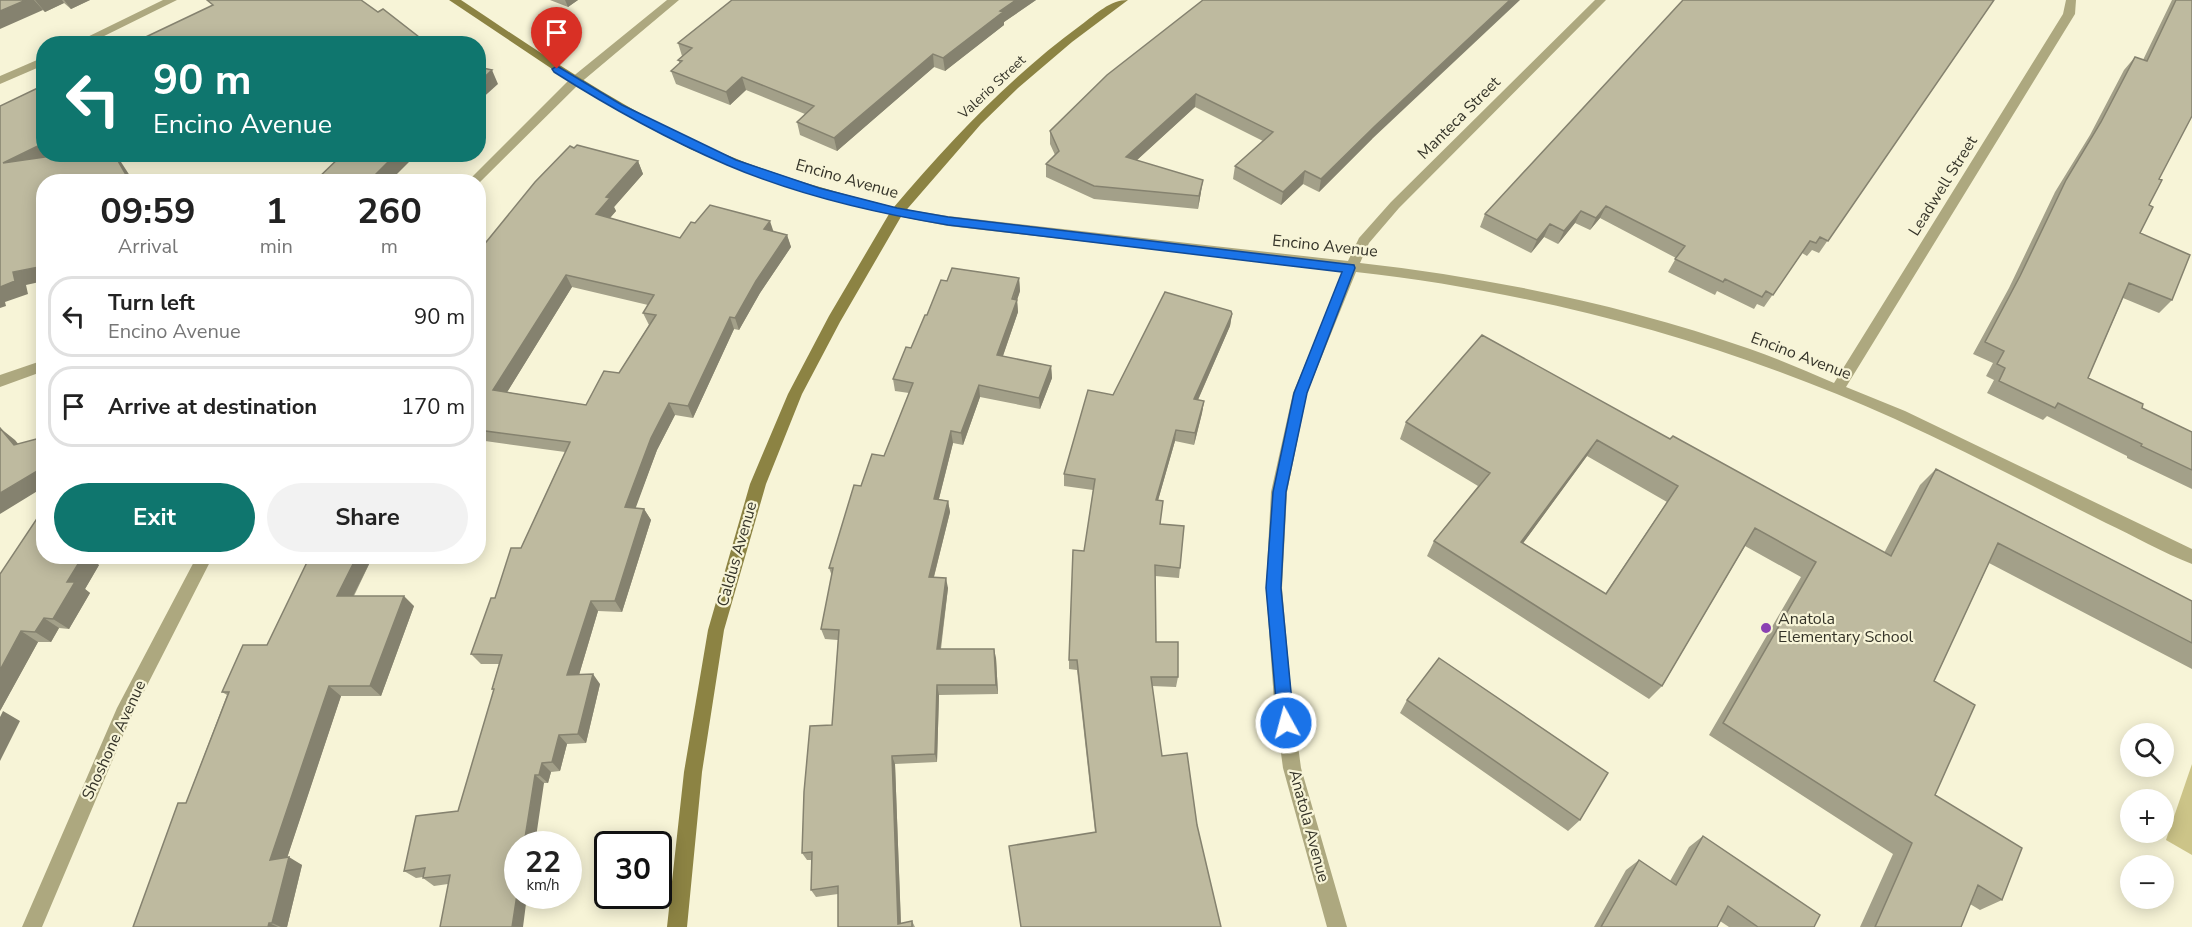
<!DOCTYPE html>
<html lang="en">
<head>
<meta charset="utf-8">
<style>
	body { margin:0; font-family:"Nunito Sans",sans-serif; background:#f2f2f2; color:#222; height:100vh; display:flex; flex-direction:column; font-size:22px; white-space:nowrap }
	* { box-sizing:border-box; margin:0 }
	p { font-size:20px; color:#767676 }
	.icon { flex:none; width:33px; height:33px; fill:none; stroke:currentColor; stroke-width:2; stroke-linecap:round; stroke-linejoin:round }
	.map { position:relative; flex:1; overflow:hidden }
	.details { position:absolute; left:36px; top:174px; width:450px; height:390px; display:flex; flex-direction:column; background:#fff; border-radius:24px; box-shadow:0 3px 15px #0003 }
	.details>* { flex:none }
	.top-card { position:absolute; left:36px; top:36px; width:450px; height:126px; border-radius:24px; box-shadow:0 3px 15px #0003; background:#0f766e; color:#fff; overflow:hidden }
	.tools { position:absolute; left:2120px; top:723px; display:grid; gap:12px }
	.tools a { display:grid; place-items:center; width:54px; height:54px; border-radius:50%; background:#fff; box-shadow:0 3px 15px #0003; font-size:30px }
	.speed { position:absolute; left:504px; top:831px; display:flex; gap:12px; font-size:30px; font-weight:700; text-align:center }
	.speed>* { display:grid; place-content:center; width:78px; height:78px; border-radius:50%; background:#fff; box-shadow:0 3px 15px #0003; line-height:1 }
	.speed small { font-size:15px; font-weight:400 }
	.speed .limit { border:3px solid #111; border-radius:9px; background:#fff; color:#111 }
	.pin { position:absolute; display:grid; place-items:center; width:51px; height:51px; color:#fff; margin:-62px -26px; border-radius:50% 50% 50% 0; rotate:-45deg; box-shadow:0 0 6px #0007 }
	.pin .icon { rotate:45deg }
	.me { position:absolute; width:66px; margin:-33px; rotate:353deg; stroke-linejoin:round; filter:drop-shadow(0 0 4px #0008) }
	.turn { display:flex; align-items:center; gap:21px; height:126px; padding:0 18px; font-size:27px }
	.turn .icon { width:78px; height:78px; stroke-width:2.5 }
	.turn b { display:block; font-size:42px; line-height:51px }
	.eta { display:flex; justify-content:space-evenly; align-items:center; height:102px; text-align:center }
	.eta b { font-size:36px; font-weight:700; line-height:42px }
	.primary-button { display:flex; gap:12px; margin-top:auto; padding:12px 18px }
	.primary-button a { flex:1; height:69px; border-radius:36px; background:#0f766e; color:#fff; font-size:24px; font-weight:700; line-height:69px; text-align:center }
	.primary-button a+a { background:#f2f2f2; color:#222 }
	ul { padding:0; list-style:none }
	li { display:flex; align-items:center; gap:18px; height:81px; margin:0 12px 9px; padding:0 6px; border:3px solid #e0e0e0; border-radius:24px }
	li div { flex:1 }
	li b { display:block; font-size:22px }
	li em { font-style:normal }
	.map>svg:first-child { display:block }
	.green { fill:#ccc488 }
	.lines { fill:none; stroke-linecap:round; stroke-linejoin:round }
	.street { fill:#ada87f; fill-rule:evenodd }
	.secondary { fill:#8c8343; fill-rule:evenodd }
	.wall { fill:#a3a089; fill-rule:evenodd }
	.shaded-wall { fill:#85826f }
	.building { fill:#beba9f; stroke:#85826f; stroke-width:1.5; fill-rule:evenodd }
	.route { fill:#1a73e8; stroke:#114b97; stroke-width:1.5 }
	.poi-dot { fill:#8b41b2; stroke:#f7f4d7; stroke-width:2 }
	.labels { text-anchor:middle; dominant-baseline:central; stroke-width:4.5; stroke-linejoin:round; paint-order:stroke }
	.far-street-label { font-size:14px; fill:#353429; stroke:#f7f4d7 }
	.street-label { font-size:16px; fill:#353429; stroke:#f7f4d7 }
	.poi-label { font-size:16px; fill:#353429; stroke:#f7f4d7; text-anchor:start }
</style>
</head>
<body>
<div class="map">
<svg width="2192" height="927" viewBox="0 0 2192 927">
	<rect width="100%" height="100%" fill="#f7f4d7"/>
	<path class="green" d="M2192 764V855L2166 840Z"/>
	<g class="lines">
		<path class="street" d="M163 0H177L88 44H73Z
			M667 0H679L579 84 478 184V182H467L571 78Z
			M1595 0H1606L1399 208 1369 243 1360 263C1492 278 1625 305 1750 349 1779 359 1806 371 1834 383L2063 14 2066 0H2076L2075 14 1846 387 1905 411 2192 549V564C2163 553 2134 536 2106 523 2036 488 1966 451 1895 419 1724 342 1543 293 1356 272L1307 393 1287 492 1282 588 1292 701 1301 768 1347 927H1327L1283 768 1274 701 1266 588 1271 492 1293 393 1344 271 948 226 897 216 891 212 897 208 948 216 1348 261 1359 238 1391 202Z
			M44 57V65L0 84V76Z
			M44 360V371L0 387V375Z
			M197 556H213L130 719 42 927H22L117 708Z"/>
		<path class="secondary" d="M449 0H461C538 51 615 105 699 143 762 172 828 190 894 207 951 140 1010 77 1081 25 1096 14 1110 0 1128 0L1072 42 1018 88 981 124 902 215 840 322 802 394 766 484 724 630 702 772 687 927H667L684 772 708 630 750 484 788 394 829 316 889 214 768 180 690 149 585 91Z"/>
	</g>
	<path class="wall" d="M0 0H90L71 9 64 3 45 12 43 10Z
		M550 0H578L568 7Z
		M732 0H1036L1004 22V25L945 71 934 67 837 151 800 135 797 122 805 114 746 90 730 105 676 84 671 71 680 64 678 60 682 56 678 43Z
		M1203 0 1372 139 1319 192 1303 184 1281 205 1233 179 1235 166 1263 141 1195 107 1137 160 1201 192 1198 209 1094 199 1046 177V164L1055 155 1050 144V131Z
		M1994 0 1819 253 1812 250 1807 256 1802 253 1764 307 1757 304 1754 309 1717 291 1715 295 1668 272 1676 258 1600 218 1590 230 1575 223 1558 244 1544 237 1531 253 1480 227 1485 214Z
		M2172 0H2192L2159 179 2149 205 2140 233 2172 300 2159 313 2123 298 2088 378 2142 408 2192 432V489L2127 458V456L2047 416 2043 420 1987 393 1994 380 1986 376 1993 363 1973 354 2009 288 2055 192 2090 135 2124 70 2135 57 2143 60Z
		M638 161 643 174 614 207 616 211 610 218 680 238 695 223 773 231 787 235 791 247 760 293 739 330 734 329 693 418 675 415 657 450 635 508 644 509 651 520 622 612 598 611 579 675 600 684 586 743 567 744 560 771 551 772 548 783H544L448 884 434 886 423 878V877L416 878 404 871 458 811 494 691 492 689 499 664H481L471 654 495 598 521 548 565 452 478 440V252ZM572 287 648 305 643 313 649 325 619 373 586 405 507 392Z
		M1019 278 1020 291 1017 300 1018 312 1003 356 1051 366 1052 378 1040 409 980 397 963 445 953 443 939 499 948 501 950 512 934 577 948 588 941 649 996 658 998 694 939 695 937 762 895 764 901 924 912 921 915 927H838V894L816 897 811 890V860H807L802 853 832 725 838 640 825 639 821 629 832 576 829 568 861 486 884 456 909 393 895 391 893 379 911 348 927 315 947 281Z
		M1232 314 1230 326 1198 400 1204 401 1202 413 1194 445 1175 441 1158 500 1161 524 1184 526 1179 578 1155 576 1156 642 1178 677 1176 687 1152 686 1162 756 1095 832 1077 670 1069 669V660L1093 490 1064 486V474L1113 395Z
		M1406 422 1670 439 1884 553 1920 485 1936 469 2192 601V669L1989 563 1934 681 1935 795 2002 900 1980 910 1970 904 1961 927H1860L1893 854 1709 735 1801 577 1745 546 1662 686 1649 699 1427 556 1434 541 1478 486 1400 439ZM1587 456 1667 502 1605 594 1523 543Z
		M44 508V556H87L99 565 85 589 90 593 69 629 59 628 51 642H38L0 711Z
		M300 556H373L354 596 414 606 381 696H341L287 858 302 865 287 927H133L186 803 227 695 222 692 267 645 307 563Z
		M1407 700 1580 820 1568 831 1400 713Z
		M1703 836 1814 927H1729L1720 921 1717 927H1594L1626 870 1639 860 1670 881 1689 847Z"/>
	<path class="shaded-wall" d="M26 0H34L43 10 0 29V11Z
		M35 0H62L64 3 45 12Z
		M64 0H90L71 9Z
		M565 0H578L568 7Z
		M1016 0H1036L1004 22V25L945 71 943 58 1000 11Z
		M1510 0H1520L1372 139 1319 192 1321 179 1375 126Z
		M933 54 934 67 837 151 834 138Z
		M492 70 498 84 478 102V83Z
		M742 77 746 90 730 105 726 92Z
		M1196 94 1195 107 1126 170V157Z
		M44 143V154H58L15 176 3 163Z
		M114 154H115L121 162 134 182H130Z
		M396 154H417L389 182H368Z
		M638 161 643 174 614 207 616 211 602 227 596 214 606 197Z
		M1305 171 1303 184 1281 205 1283 192Z
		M1203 180 1201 192 1198 209 1199 196Z
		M1606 206 1600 218 1590 230 1596 218Z
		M1581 211 1575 223 1558 244 1564 231Z
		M770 221 774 233 764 229Z
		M1550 224 1544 237 1531 253 1537 240Z
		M787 235 791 247 760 293 739 330 735 318 756 281Z
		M44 266V281L26 285 28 294 5 302 6 306 0 308V287L13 272Z
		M566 275 572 287 501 402 493 390Z
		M1019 278 1020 291 1017 300 1018 312 999 367 997 355Z
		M1232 314 1230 326 1193 411 1194 399Z
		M730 317 734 329 693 418 688 406Z
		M1051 366 1052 378 1040 409 1039 398Z
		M979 385 980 397 963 445 961 433Z
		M1204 401 1202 413 1194 445 1195 433Z
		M669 403 675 415 657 450 632 518 625 507 651 438Z
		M0 428 15 440 28 456 14 445Z
		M1176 430 1175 441 1155 511 1156 500Z
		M951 431 953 443 936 510 934 499Z
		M1597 440 1587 456 1513 557 1521 542Z
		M44 467V487L0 514V493Z
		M948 501 950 512 931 588 929 577Z
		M644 509 651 520 622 612 615 601Z
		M83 556H87L99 565 85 589 90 593 69 629 53 619 67 582Z
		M357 556H373L348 606 337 596Z
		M946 578 948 588 939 659 937 649Z
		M404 596 414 606 381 696 370 686Z
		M591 601 598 611 576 685 567 675Z
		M44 618 59 628 51 642 35 632Z
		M21 631 38 642 0 711V670Z
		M994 649 996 658 998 694 996 685Z
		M593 674 600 684 586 743 578 734Z
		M937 685 939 695 937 762 935 754Z
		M329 686 341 696 284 867 270 860Z
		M3 711 20 721 0 761V717Z
		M559 735 567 744 560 771 552 762Z
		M892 756 895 764 901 927 898 924Z
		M542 763 551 772 548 783 539 775Z
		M535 775 544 783 535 844H524Z
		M289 857 302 865 287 927H281L272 923Z
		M518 888V896H527L523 927H512Z
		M269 923 278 927H268Z"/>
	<path class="building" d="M0 0H26L0 11Z
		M207 0H361L378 12 383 9 428 44H131L213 5Z
		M732 0H1016L1000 11 1003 12 943 58 933 54 834 138 797 122 814 106 742 77 726 92 671 71 682 61 678 60 692 48 678 43Z
		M1203 0H1510L1375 126 1321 179 1305 171 1283 192 1235 166 1273 132 1196 94 1126 157 1203 180 1199 196 1094 186 1046 164 1059 151 1050 131 1107 75Z
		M1683 0H1994L1828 241 1820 237 1816 243 1810 241 1773 295 1766 291 1762 297 1725 279 1723 282 1675 259 1685 246 1606 206 1596 218 1581 211 1564 231 1550 224 1537 240 1485 214Z
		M2176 0H2192V116L2159 179 2162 180 2149 205 2153 207 2140 233 2190 255 2172 300 2129 283 2088 378 2143 404 2142 408 2192 432V470L2141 446 2142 444 2058 403 2055 408 1999 381 2005 368 1997 364 2004 351 1985 342 2020 276 2066 180 2101 122 2135 57 2147 61Z
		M478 67 492 70 478 83Z
		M44 85V143L3 163 66 154H114L130 182H44V266L13 272 15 281 0 287V106Z
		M577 145 638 161 606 197 610 198 596 214 680 238 691 222 695 223 710 205 770 221 764 229 787 235 756 281 735 318 730 317 688 406 669 403 651 438 625 507 644 509 615 601H591L567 675 593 674 578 734 559 735 552 762 542 763 539 775H535L524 844H518V888L512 927H440L450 875 423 878 425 868 404 871 416 816 458 811 494 689H492L502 655 471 654 491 598H495L511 548H521L570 442 478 430V252L535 182 570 146 574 148ZM566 275 654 295 643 313 656 315 619 373 604 371 586 405 493 390Z
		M343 154H396L368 182H314Z
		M952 268 1019 278 1012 299 1017 300 997 355 1051 366 1039 398 979 385 961 433 951 431 934 499 948 501 929 577 946 578 937 649H994L996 685H937L935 754 892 756 898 924 912 921V927H838V886L811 890 812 852 802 853 804 792 810 726 832 725 839 630 821 629 833 568H829L854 485 861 486 872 454 884 456 913 383 893 379 906 347 911 348 925 315H927L941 280 947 281Z
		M1165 292 1231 311 1232 314 1194 399 1204 401 1195 433 1176 430 1156 500 1163 501 1160 524 1184 526 1180 568 1155 565 1156 642H1178V677H1151L1162 756 1187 753 1197 825 1221 927H1021L1009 846 1096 832 1077 660H1069L1073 550 1084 551 1095 479 1064 474 1088 390 1113 395Z
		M1482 335 1670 439 1673 436 1891 556 1936 469 2192 601V643L1998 543 1934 681 1975 705 1935 795 2022 848 2002 900 1978 885 1961 927H1875L1912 843 1723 723 1816 562 1755 528 1662 686 1434 541 1490 473 1406 422ZM1597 440 1678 486 1606 594 1521 542Z
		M0 428 14 445 44 437V467L0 493Z
		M44 508V556H83L67 582H75L53 619 44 618 35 632 21 631 0 670V574Z
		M310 556H357L337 596H404L370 686H329L270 860 289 857 272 923H269L268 927H133L178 803H186L229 692H222L243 645H267Z
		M1439 658 1608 773 1580 820 1407 700Z
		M1703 836 1820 915 1814 927H1758L1728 906 1717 927H1601L1639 860 1676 885Z"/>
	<path class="route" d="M557 66 622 105 736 160 819 188 897 208 948 217 1354 265 1355 268 1307 393 1286 492 1281 588 1294 723 1292 729 1286 731 1281 729 1278 723 1266 588 1273 492 1294 393 1342 272 948 225C874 213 797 195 727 165 667 139 609 107 554 72L552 69Z"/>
	<circle class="poi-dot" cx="1766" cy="628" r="6"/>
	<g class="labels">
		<g class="far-street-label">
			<text transform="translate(992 87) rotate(-43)">Valerio Street</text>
		</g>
		<g class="street-label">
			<text transform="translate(1459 118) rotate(-45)">Manteca Street</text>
			<text transform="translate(847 179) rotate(16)">Encino Avenue</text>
			<text transform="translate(1943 186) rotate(-58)">Leadwell Street</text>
			<text transform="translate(1325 246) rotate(6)">Encino Avenue</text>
			<text transform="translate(1801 356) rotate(21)">Encino Avenue</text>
			<text transform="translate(737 554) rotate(-74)">Caldus Avenue</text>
			<text transform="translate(114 740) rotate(-65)">Shoshone Avenue</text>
			<text transform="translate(1309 826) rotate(75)">Anatola Avenue</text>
		</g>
		<g class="poi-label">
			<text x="1778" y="619">Anatola<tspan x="1778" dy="18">Elementary School</tspan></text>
		</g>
	</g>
</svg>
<div class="tools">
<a><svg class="icon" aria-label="search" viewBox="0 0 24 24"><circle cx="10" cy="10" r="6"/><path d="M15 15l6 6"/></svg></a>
<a>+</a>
<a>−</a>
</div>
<div class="speed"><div>22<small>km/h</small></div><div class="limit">30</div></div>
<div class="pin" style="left:557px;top:69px;background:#d93025"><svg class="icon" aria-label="arrive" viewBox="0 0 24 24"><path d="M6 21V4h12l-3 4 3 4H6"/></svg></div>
<svg class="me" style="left:1286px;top:723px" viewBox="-20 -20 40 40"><circle r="17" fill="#1a73e8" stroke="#fff" stroke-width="3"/><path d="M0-11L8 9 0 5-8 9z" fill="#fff"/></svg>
<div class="top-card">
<div class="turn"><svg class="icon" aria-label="left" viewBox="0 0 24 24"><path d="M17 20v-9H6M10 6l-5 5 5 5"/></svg><div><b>90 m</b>Encino Avenue</div></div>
</div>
<section class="details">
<div class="eta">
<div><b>09:59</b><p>Arrival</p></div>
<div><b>1</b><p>min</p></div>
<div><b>260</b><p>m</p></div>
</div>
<ul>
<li><svg class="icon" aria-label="left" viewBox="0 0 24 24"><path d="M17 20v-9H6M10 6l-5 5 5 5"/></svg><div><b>Turn left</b><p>Encino Avenue</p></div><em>90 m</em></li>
<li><svg class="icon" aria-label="arrive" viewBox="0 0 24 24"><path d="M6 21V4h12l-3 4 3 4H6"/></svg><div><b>Arrive at destination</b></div><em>170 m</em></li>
</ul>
<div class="primary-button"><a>Exit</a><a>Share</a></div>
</section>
</div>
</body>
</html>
